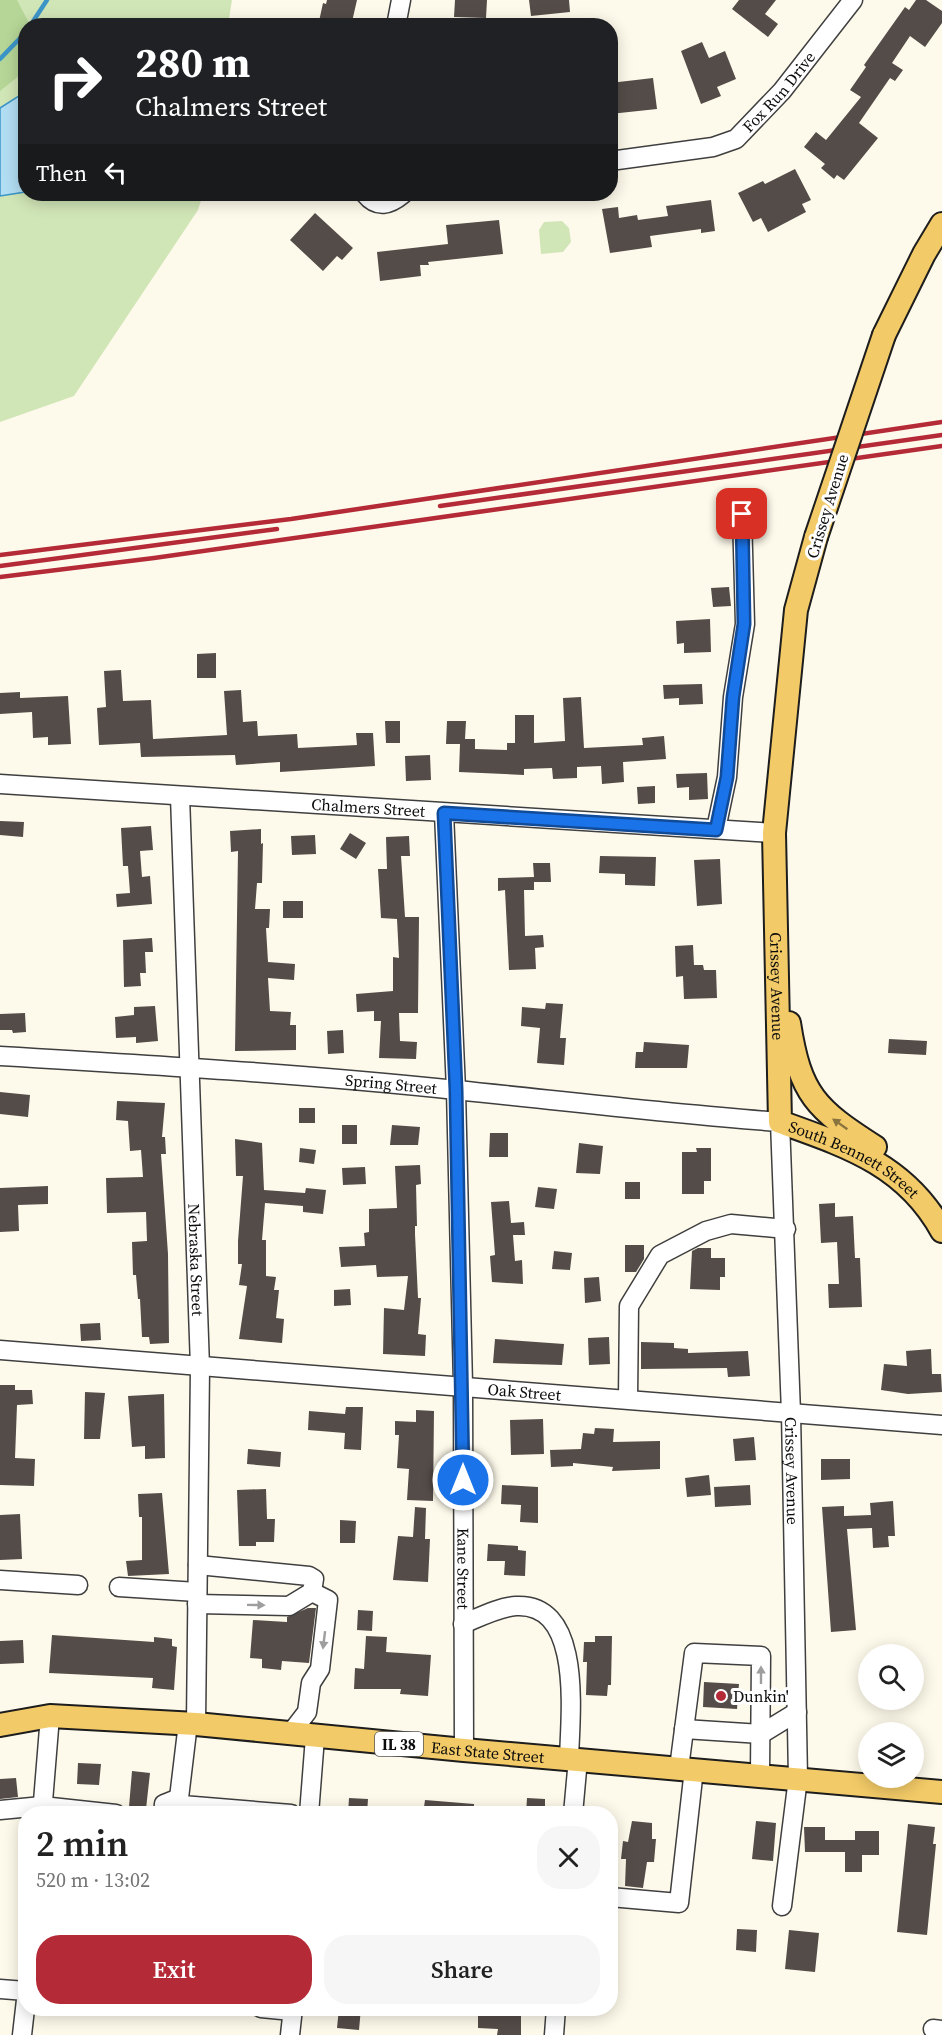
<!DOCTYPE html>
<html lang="en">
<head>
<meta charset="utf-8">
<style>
	body { margin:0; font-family:"Source Serif 4",serif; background:#f6f6f6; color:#222; height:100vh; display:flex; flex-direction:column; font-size:22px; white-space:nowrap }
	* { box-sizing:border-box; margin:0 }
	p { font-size:20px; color:#767676 }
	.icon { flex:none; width:33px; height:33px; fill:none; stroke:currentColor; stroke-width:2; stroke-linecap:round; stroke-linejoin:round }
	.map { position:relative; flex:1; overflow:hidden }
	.drawer { position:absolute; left:18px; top:1806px; width:600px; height:210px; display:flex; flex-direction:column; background:#fff; border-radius:24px; box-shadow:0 3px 15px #0003 }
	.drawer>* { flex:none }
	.guide { position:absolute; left:18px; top:18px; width:600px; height:183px; border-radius:24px; box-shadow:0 3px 15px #0003; background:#202124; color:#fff; overflow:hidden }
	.controls { position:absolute; left:858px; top:1644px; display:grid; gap:12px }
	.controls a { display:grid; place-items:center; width:66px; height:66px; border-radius:50%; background:#fff; box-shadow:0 3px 15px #0003; font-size:30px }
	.pin { position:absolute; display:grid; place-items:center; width:51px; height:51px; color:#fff; margin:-26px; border-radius:12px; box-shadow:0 3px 9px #0006 }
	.me { position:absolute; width:66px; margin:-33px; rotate:0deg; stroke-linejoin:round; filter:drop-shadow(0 0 4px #0008) }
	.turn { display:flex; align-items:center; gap:21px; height:126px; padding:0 18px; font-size:27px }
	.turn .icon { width:78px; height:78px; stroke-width:2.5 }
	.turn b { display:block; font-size:42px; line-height:51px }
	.then { display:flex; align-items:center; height:57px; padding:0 18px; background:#0003; gap:12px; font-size:22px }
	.round { display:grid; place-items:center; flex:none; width:63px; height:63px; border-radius:24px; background:#f6f6f6 }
	.headline { display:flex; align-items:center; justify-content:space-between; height:102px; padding:0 18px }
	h1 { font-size:36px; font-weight:600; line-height:45px }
	.action { display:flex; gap:12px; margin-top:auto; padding:12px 18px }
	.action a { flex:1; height:69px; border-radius:24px; background:#b52a37; color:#fff; font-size:24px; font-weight:600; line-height:69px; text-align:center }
	.action a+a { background:#f6f6f6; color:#222 }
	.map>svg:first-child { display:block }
	.green { fill:#d1e6b7 }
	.forest { fill:#b6d697 }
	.water { fill:#b2def3; stroke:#3c95c7; stroke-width:1.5 }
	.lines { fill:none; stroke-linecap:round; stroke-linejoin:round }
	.stream { stroke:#3c95c7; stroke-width:4.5 }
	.building { fill:#544c48 }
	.minor-casing { stroke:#3f3f3f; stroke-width:21 }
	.major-casing { stroke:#1d1d1d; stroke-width:26 }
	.minor { stroke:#fff; stroke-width:18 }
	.major { stroke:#f2ca67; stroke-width:22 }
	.rail { stroke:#b52a37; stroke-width:4.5 }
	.major-bridge-casing { stroke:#1d1d1d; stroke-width:26; stroke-linecap:butt }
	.major-bridge { stroke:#f2ca67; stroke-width:22 }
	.oneway { fill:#8a743e }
	.oneway2 { fill:#9e9e9e }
	.route-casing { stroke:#114b97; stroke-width:15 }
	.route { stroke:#1a73e8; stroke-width:10 }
	.poi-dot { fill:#b52a37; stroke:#fff; stroke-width:2 }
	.labels { text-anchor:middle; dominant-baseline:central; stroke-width:6; stroke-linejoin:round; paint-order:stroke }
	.shield { fill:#fff; stroke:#555; stroke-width:1.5 }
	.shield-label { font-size:15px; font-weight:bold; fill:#0c0c0c }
	.street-label { font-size:16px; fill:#0c0c0c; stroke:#fff }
	.poi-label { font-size:16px; fill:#0c0c0c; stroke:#fff; text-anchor:start }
</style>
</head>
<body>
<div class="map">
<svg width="942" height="2035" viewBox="0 0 942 2035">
	<rect width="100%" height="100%" fill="#fefaeb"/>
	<path class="green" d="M0 0H232L228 25 26 26V194H203L198 210 74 396 0 422Z
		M562 221 569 228 571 242 563 252 541 254 539 230 544 222Z"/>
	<path class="forest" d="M0 0H17L30 25 26 26 25 71 0 91Z"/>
	<path class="water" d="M25 92V192L0 196V108Z"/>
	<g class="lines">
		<path class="stream" d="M30 26 47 0
			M0 59 26 32"/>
	</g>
	<path class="building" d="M327 0H357L351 26H318L323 3 326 4Z
		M455 0H487L486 18 454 17Z
		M529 0H569L570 12 531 16Z
		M739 0H776L765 14 778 24 768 37 732 9Z
		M916 0H926L942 11V23L925 47 910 36 892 63 903 70 895 81 890 78 859 123 878 138 844 180 837 175 834 179 821 168 825 164 804 147 816 132 826 140 861 97 850 90 866 67 864 65 905 7 909 10Z
		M702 42 709 58 725 51 736 79 717 87 721 96 701 104 681 51Z
		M653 78 657 109 610 114V83Z
		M795 169 811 200 802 204 806 212 768 232 761 218 753 222 738 193 763 181 765 184Z
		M711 200 715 231 701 233V229L650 236 652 247 610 253 602 209 618 207 619 218 637 215 638 220 668 216 666 206Z
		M315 213 353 248 342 260 337 256 323 271 290 240Z
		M499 220 503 254 428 262 429 265H420L421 276 380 281 377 252 448 244 446 225Z
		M729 587 731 606 713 607 711 588Z
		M710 619 711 652 684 653V643L677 644 676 621Z
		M216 653V678H197V654Z
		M121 670 123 701 151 700 153 739 227 735 224 691 241 690 243 722 257 721 258 736 297 734 298 748 357 745 356 733H373L375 766 280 772V762L236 765 235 755 141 757 140 743 99 745 97 708 106 707 104 671Z
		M702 684 703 704 679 705V698L664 699 663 685Z
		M20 692V698L68 696 71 744 48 745V737L33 738 32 712 0 714V693Z
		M581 697 584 748 643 745 642 738 664 736 666 759 623 762 624 782 602 784 601 766 577 767V778L553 779 552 768 524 769V775L459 772 460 744H446L447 721H466L465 739H475V749L507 750V743H515V715H534V743L565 741 563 698Z
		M385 721H400V743H386Z
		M430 755 431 780 406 781 405 756Z
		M707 773 708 799 689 800V787L677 788 676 774Z
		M655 786V803L638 804 637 787Z
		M0 821 24 822 23 837 0 835Z
		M151 826 153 850 140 851 142 877 150 876 152 904 117 907 116 894 130 893 128 866H123L121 828Z
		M261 829V844L263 843 262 883H257L255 909H270L269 928H266L268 962 295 964 294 980 268 978 270 1011 291 1012 290 1025H296V1050L235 1051 238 851 231 852 230 831Z
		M350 833 366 843 356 859 340 849Z
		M315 835 316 854 292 855 291 836Z
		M409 836 410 856H401L405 917H419L418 1013H399L400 1041 417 1042 416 1059 379 1058 381 1021H374V1011L357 1012 356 994 393 991V957L399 958 397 919 381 918 378 869H387L386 837Z
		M600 856 656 857 655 886 625 885V874L599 873Z
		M720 859 722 904 697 906 694 860Z
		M533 863H550L551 882H534V890H524L525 936 543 935 544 947 535 948 536 969 509 970 505 890 498 891V878L534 877Z
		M283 901H303V918H283Z
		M152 938 153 952H145L146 973H140L141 986 124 987 123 940Z
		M693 945 694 965H703L704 970H716L717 998 684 999 683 976 676 977 675 946Z
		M546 1003 563 1004 560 1038H566L564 1065 537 1063 540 1028 521 1026 522 1007 545 1009Z
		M155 1006 158 1041 136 1043V1037L116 1038 115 1017 134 1015V1007Z
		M25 1013 26 1032 13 1033 12 1030H0V1014Z
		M343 1030 344 1053 328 1054 327 1031Z
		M889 1039 927 1041 926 1055 888 1053Z
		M644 1042 689 1045 687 1068H635L636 1052H643Z
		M0 1092 30 1095 28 1117 0 1114Z
		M117 1101 165 1103 162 1137H165L166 1154H161L168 1254 169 1343 150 1344 149 1337H142L140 1299H138L136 1275H133L132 1242 147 1241 146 1212 107 1213 106 1178 143 1177 141 1150 130 1151 128 1121 116 1120Z
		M299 1108H315V1123H299Z
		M342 1125H357V1144H342Z
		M392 1125 420 1127 418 1145H390Z
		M490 1133H508V1157H489Z
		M235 1139 262 1143 264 1190 305 1193 306 1188 326 1190 323 1214 303 1212V1206L265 1203 262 1240H266V1276L276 1277 274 1290H279L276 1318 284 1319 282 1343 239 1339 247 1286 239 1285 242 1264H238V1241L243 1176H236Z
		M579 1143 603 1146 600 1174 576 1173Z
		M300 1148 316 1150 314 1164 299 1162Z
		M696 1148H711V1181H704V1194H682V1152H697Z
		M420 1165 421 1184 416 1185 417 1226H415V1234L418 1298H421L418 1334 426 1335 425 1356 383 1354 384 1308 404 1310 408 1276 377 1277 376 1265 341 1267 339 1247 365 1246 364 1233 369 1232V1209L397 1208 395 1166Z
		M365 1167 366 1184 343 1185 342 1168Z
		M625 1182H640V1199H625Z
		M48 1186V1204L18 1205 19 1231 0 1232V1188Z
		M538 1187 557 1189 554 1209 535 1207Z
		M509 1201 511 1223 524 1222 525 1235H513L515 1261 522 1260 523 1284 492 1282 490 1256 495 1255 491 1202Z
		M835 1203V1217L853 1216 855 1258H860L862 1307 829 1308 828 1284H839L837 1242 821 1243 819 1204Z
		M625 1245H644V1259L636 1272H625Z
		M698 1248H711V1258H725V1277H720V1290L690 1289 692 1251Z
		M554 1251 572 1253 570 1270 552 1269Z
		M599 1277 601 1301 585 1303 584 1278Z
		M350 1289 351 1305 334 1306V1290Z
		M100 1323 101 1340 81 1341 80 1324Z
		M609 1337 610 1364 589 1365 588 1338Z
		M495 1339 564 1344 562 1365 493 1363Z
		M641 1342 674 1343V1348L688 1349V1353L748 1351 750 1376 728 1377 727 1368 641 1369Z
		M931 1349 932 1374H941L942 1392 908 1394 881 1390 884 1364 907 1366 906 1351Z
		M0 1385H15V1390H32L33 1404 17 1405 15 1458 35 1459 34 1486 0 1485Z
		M85 1392 105 1393 100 1439H84Z
		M164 1394 165 1458 145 1459V1446L132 1447 128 1396Z
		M346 1407H363L361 1450 344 1449 345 1433 308 1430 309 1411 345 1414Z
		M416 1410 434 1411 433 1501 407 1500 409 1469 397 1468 399 1435H395V1421L416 1422Z
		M543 1419 544 1454 511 1455 510 1420Z
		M595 1428 614 1429 613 1442 660 1441V1469L612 1471 613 1467 573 1463V1466L551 1467 550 1450 581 1449 583 1433 594 1434Z
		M754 1437 756 1460 735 1461 733 1439Z
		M248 1449 281 1452 280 1467 247 1464Z
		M821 1459H850V1479L821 1480Z
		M709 1475 711 1495 687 1497 685 1478Z
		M502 1485 538 1487V1523L520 1522 521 1505 501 1504Z
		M750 1485 751 1505 715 1507 714 1487Z
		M266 1489 267 1519H275L274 1542H256V1546H239L237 1490Z
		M162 1493 169 1574 128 1576 126 1561 142 1560V1517H139L138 1494Z
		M893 1501 895 1536H888L889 1547 873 1548 872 1528 847 1529 856 1630 831 1632 822 1507 844 1506V1516L871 1515 870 1503Z
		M415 1507 426 1508 425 1539H430L428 1582 393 1580 398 1536 413 1537Z
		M20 1514 22 1559 0 1560V1515Z
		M340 1520 356 1521 355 1543H340Z
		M488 1544 518 1546V1550L526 1551 525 1576 504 1575 505 1561H487Z
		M308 1608H316L309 1663 282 1661 281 1670 262 1668V1659L250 1658 253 1620 287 1622V1617Z
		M358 1610 373 1611 372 1631 357 1630Z
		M52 1635 154 1642V1637L172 1639V1646L177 1647 174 1690 152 1688 153 1678 49 1673Z
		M366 1636 387 1637 386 1652 431 1655 428 1696 400 1694 401 1689H354L355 1668 364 1669Z
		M595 1636H612L611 1685H608L607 1696 586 1695 587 1662H583L584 1642H595Z
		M23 1640 24 1663 0 1664V1641Z
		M704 1682 739 1684 737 1709 703 1707Z
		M78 1763 101 1764 99 1785 77 1784Z
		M132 1771 150 1773 146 1809 129 1807Z
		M16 1778 18 1797 0 1799V1779Z
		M349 1798 368 1799 367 1814H348Z
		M527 1798 545 1799V1814H526Z
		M425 1800 474 1804V1814H423Z
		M632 1821 652 1823V1839H656L654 1862H647L643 1888 625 1886 626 1859H621L623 1841 628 1842Z
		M756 1821 776 1823 773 1861 752 1859Z
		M908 1824 935 1827 933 1844H936L927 1935 897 1932Z
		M804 1827H825V1840H855V1831H879V1855H862V1872H845V1852H805Z
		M737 1929 757 1930 756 1952 736 1950Z
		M789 1930 819 1933 815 1972 785 1969Z
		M339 2008H361L359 2030 337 2028Z
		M491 2008H521V2035H497L498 2029 478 2028V2012H491Z"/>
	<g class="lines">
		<g class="minor-casing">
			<g id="minor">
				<path d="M396 26 401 0"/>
				<path id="s1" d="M610 161 713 147 736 139 782 91 853 0"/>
				<path d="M365 194C377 209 390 205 403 194"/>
				<path id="s2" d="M0 784 774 833"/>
				<path id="s3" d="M180 796 200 1367 196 1724"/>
				<path id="s4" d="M444 813 456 1090 463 1385 464 1750"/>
				<path d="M716 829 727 777 733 697 745 624 742 514"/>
				<path id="s5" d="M0 1056C152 1065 304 1074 456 1090 564 1101 672 1114 780 1122L791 1413 798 1778 782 1906"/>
				<path id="s6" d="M0 1350 942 1425"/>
				<path d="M628 1399 629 1306 660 1255 706 1231 731 1224 786 1229"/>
				<path d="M0 1580 78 1585"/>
				<path d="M119 1587 197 1592"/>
				<path d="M197 1604 289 1606 312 1592 314 1579 309 1576 198 1565"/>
				<path d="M463 1624C480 1617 499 1607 516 1606 584 1602 570 1717 569 1759"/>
				<path d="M188 1723 179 1798 182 1805 291 1814"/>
				<path d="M684 1729 761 1734 797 1712"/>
				<path d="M290 1734 307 1712 311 1683 320 1669 328 1600 312 1592"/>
				<path d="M679 1768 694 1653 761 1656 760 1774"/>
				<path d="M0 1810 42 1806 116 1814"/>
				<path d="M42 1814 50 1716"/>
				<path d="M163 1814 164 1804 179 1798"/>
				<path d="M309 1814 315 1737"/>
				<path d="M573 1814 578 1759"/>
				<path d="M610 1897 679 1903 694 1769"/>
				<path d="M0 1989 26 1991"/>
				<path d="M261 2008 292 2011"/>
				<path d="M933 2029 942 2030"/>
				<path d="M22 2035 26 2000"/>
				<path d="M290 2035 293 2008"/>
				<path d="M554 2035 556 2008"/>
			</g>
		</g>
		<g class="major-casing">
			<g id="major">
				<path d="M884 335 924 254 942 224"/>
				<path id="s7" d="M816 537 796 610 774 833 780 1122C847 1146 906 1165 942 1231"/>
				<path d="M789 1023C800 1095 816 1109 875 1147"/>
				<path id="s8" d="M0 1725 50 1716 196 1724 464 1750 942 1792"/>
			</g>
		</g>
		<use href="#minor" class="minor"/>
		<use href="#major" class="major"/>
		<path class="rail" d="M440 506 942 435
			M0 555 291 519 942 422
			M0 566 277 529
			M0 577 154 558 942 446"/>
		<g class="major-bridge-casing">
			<path id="major-bridge" d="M816 537 884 335"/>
		</g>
		<use href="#major-bridge" class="major-bridge"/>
	</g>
	<defs><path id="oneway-solid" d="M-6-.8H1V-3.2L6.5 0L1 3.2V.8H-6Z" transform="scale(1.5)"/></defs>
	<use class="oneway" href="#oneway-solid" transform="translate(840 1124) rotate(-145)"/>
	<g class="oneway2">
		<use href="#oneway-solid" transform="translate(256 1605) rotate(1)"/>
		<use href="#oneway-solid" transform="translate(324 1640) rotate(97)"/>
		<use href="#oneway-solid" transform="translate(761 1675) rotate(-90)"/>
	</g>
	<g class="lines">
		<g class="route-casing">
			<path id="route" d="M463 1480 456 1090 444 813 716 830 727 777 733 697 744 624 742 514"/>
		</g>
		<use href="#route" class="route"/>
	</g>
	<circle class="poi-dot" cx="721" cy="1696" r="6"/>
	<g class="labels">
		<rect class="shield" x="375" y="1732" width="48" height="24" rx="4.5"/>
		<g class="shield-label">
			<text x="399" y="1744">IL 38</text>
		</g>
		<g class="street-label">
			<text stroke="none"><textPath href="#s1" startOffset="192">Fox Run Drive</textPath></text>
			<text transform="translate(827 506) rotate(-73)">Crissey Avenue</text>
			<text stroke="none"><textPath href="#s2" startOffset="369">Chalmers Street</textPath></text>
			<text stroke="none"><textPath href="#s7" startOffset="453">Crissey Avenue</textPath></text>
			<text stroke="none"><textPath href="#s5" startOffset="392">Spring Street</textPath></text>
			<text stroke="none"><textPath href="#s7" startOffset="672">South Bennett Street</textPath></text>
			<text stroke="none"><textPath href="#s3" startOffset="464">Nebraska Street</textPath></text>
			<text stroke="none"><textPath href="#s6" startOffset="526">Oak Street</textPath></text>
			<text stroke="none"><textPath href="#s5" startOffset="1132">Crissey Avenue</textPath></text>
			<text stroke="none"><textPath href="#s4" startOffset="756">Kane Street</textPath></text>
			<text stroke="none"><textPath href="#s8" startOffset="490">East State Street</textPath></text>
		</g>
		<g class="poi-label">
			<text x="733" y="1696">Dunkin'</text>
		</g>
	</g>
</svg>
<div class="controls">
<a><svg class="icon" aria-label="search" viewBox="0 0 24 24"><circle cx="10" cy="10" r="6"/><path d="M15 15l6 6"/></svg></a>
<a><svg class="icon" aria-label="layers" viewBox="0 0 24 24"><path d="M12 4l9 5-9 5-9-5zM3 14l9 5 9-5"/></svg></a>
</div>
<div class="pin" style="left:742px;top:514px;background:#d93025"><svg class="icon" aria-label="arrive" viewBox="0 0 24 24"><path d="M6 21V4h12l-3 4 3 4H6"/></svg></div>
<svg class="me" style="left:463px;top:1480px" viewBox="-20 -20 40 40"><circle r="17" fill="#1a73e8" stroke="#fff" stroke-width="3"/><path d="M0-11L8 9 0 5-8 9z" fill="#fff"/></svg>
<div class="guide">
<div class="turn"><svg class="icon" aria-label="right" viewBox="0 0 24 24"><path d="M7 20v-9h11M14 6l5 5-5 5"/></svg><div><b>280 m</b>Chalmers Street</div></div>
<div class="then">Then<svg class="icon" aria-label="left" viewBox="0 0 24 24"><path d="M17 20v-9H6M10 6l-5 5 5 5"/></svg></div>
</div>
<section class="drawer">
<div class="headline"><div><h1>2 min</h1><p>520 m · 13:02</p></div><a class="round"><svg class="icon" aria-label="close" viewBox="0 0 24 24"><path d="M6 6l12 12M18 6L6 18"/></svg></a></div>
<div class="action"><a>Exit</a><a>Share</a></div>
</section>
</div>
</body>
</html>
